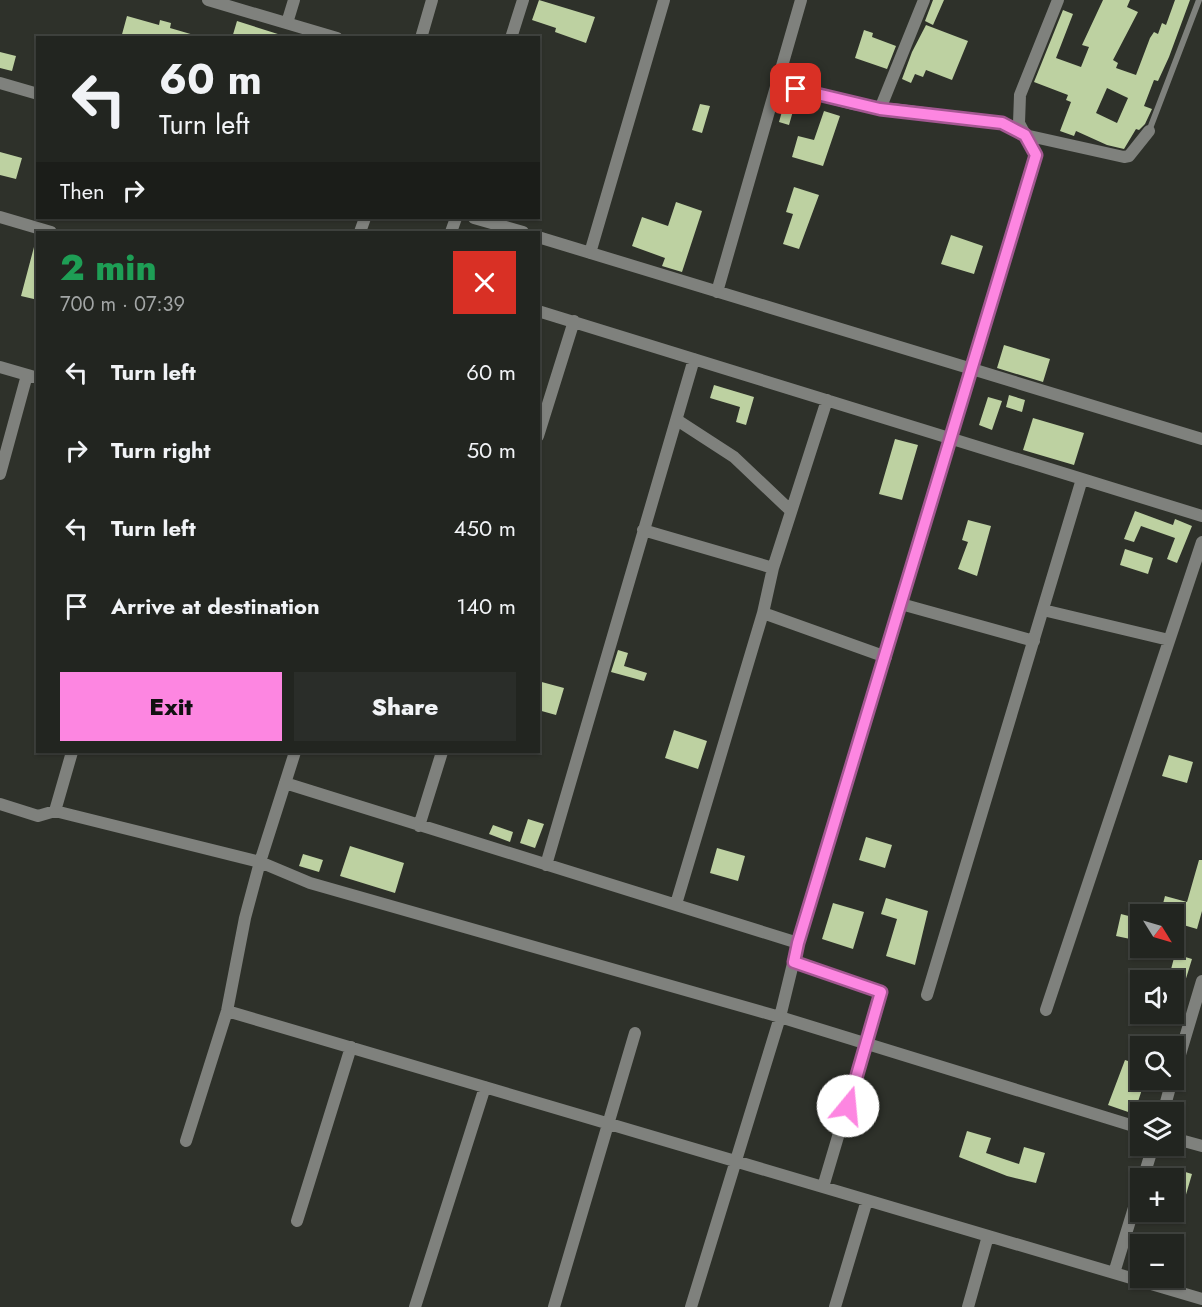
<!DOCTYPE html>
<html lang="en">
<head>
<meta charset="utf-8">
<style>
	body { margin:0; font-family:Jost,sans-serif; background:#2a2d29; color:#f1f3f6; height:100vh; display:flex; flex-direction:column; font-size:22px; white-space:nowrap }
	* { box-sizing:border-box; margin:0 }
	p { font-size:20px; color:#a2a5a5 }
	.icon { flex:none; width:33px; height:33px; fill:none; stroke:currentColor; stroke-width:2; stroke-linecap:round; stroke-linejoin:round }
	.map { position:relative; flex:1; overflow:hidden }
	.sheet { position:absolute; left:36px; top:231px; width:504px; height:522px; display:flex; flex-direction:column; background:#222520; border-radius:0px; box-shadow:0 2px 4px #0004,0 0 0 2px #3f423e }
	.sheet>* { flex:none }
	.guide { position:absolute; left:36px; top:36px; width:504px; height:183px; border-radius:0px; box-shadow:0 2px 4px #0004,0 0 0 2px #3f423e; background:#222520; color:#f1f3f6; overflow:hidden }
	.needle { width:39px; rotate:127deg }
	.fabs { position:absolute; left:1130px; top:904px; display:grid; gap:12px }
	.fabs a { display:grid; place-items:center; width:54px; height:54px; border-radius:0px; background:#222520; box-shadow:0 2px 4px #0004,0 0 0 2px #3f423e; font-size:30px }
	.pin { position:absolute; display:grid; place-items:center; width:51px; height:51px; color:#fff; margin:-26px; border-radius:12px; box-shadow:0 3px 9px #0006 }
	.me { position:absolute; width:66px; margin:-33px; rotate:17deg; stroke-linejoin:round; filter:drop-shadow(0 0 4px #0008) }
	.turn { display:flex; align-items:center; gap:21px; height:126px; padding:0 24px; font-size:27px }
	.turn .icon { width:78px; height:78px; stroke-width:2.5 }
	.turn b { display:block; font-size:42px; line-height:51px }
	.then { display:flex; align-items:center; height:57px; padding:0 24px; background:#0003; gap:12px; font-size:22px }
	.round { display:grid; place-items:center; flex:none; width:63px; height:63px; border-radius:0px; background:#2a2d29 }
	.overview { display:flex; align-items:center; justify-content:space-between; height:102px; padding:0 24px }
	h1 { font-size:36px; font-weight:800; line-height:45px; color:#1e9e55 }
	.primary-button { display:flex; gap:12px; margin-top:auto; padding:12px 24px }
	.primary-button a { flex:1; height:69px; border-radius:0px; background:#fd86e1; color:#111; font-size:24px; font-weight:800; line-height:69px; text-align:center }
	.primary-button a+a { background:#2a2d29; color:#f1f3f6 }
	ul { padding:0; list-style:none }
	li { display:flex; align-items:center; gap:18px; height:78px; padding:0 24px }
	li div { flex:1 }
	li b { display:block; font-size:22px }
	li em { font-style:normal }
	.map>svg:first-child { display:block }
	.building { fill:#bdd1a1; fill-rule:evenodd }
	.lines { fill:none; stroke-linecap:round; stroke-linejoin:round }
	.lane { stroke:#7f817d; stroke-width:6 }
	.street { stroke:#7f817d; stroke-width:12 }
	.route-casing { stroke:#a45792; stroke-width:15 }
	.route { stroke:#fd86e1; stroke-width:10 }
</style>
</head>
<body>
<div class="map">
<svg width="1202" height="1307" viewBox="0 0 1202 1307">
	<rect width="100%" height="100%" fill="#2e312a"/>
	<path class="building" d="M539 0 595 17 586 43 555 32 556 28 532 20Z
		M933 0H944L933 25 925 21Z
		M1103 0H1130L1127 7 1138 12 1113 60 1118 63 1116 68 1136 75 1150 38 1154 32 1158 34 1162 23 1166 25 1175 0H1190L1169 57 1158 81 1154 80 1144 106 1152 109 1145 124 1139 130 1136 129 1124 149 1107 145 1076 131 1074 136 1060 131 1071 102 1066 100 1068 95 1034 82 1063 10 1073 14 1056 58 1081 67 1089 47 1082 45ZM1107 88 1128 98 1117 123 1096 113Z
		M127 16 159 25 160 20 171 23 170 28 194 35V38H121Z
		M237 21 281 35 280 38H232Z
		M926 25 968 41 952 80 926 70 923 77 915 74 911 83 902 79 912 52Z
		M864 30 873 33 872 37 896 46 887 69 855 58Z
		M0 52 16 56 12 71 0 68Z
		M785 101 795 104 789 125 779 122Z
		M700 104 710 106 702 133 692 130Z
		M824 111 840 116 823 166 792 157 798 136 814 140Z
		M0 152 22 158 16 179 0 175Z
		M794 187 819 195 799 249 783 244 793 214 786 212Z
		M676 202 702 211 682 272 662 266 665 258 632 246 642 217 668 226Z
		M951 235 983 246 974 274 941 264Z
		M34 247H38V300L21 296Z
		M1004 345 1050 359 1043 382 997 368Z
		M714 385 754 397 746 425 736 422 740 407 710 398Z
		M1009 395 1025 400 1022 412 1006 407Z
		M988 397 1002 401 992 430 979 425Z
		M1033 418 1084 433 1074 465 1023 450Z
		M895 439 918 445 902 500 879 494Z
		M1135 511 1173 525 1175 519 1192 526 1177 563 1167 559 1175 538 1141 526 1134 542 1124 539Z
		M968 520 991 526 977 576 958 569 968 542 962 540Z
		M1125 549 1153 558 1148 574 1120 565Z
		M618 650 628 653 624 666 647 673 644 681 611 672Z
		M538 681 564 688 556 715 538 710Z
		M674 730 707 741 698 769 665 758Z
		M1169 755 1193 762 1187 783 1162 776Z
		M528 819 544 824 535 848 520 843Z
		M493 825 513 832 510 842 489 834Z
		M866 837 892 845 885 868 859 860Z
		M350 846 404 863 395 893 340 876Z
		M717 848 745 856 738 881 710 873Z
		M303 854 323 860 319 872 299 866Z
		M1199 860H1202V911L1197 929 1173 922V915H1160L1165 896 1187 902Z
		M886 898 928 911 915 965 886 956 897 919 881 914Z
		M833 903 864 912 853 949 822 939Z
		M1121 914 1140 919V941L1116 936Z
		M1175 954 1192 959 1184 985 1168 981Z
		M1125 1060 1140 1065V1080H1145L1134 1114 1108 1105Z
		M967 1131 991 1138 986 1153 1019 1164 1024 1147 1045 1153 1036 1183 1007 1176 959 1157Z
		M1182 1171 1192 1174 1185 1198 1176 1195Z"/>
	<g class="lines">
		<path class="lane" d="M1149 131 1199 0"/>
		<path class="street" d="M208 0 337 38
			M287 23 294 0
			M421 38 432 0
			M511 38 523 0
			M0 83 38 94
			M777 84 853 104 1002 123 1025 135 1124 157 1129 156 1149 131
			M880 109 924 0
			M0 217 51 232
			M474 218 523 232
			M360 232 365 218
			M451 232 456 218
			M538 237 1202 439
			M590 253 664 0
			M717 292 801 0
			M538 311 1202 516
			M0 367 38 378
			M677 420 734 457 791 511
			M538 436 574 321
			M0 474 27 375
			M643 530 773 568 763 613 886 657
			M773 568 827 400
			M901 604 1034 641
			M1043 610 1169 640
			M72 752 55 811 260 862 245 918 227 1011 186 1141
			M295 752 260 862 310 883 780 1017 1140 1128
			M285 783 798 943
			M0 804 38 816 55 811
			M419 826 442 752
			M546 865 694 359
			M676 904 763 613
			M794 962 881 992 823 1187
			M927 995 1082 479
			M1046 1010 1202 542
			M227 1011 1202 1299
			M1173 1078 1202 981
			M1163 1113 1172 1080
			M1173 1138 1202 1146
			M1143 1179 1153 1146
			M297 1221 351 1047
			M1114 1273 1140 1188
			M415 1307 485 1087
			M554 1307 635 1033
			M691 1307 780 1017 798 943 1036 155 1019 123 1020 95 1058 0
			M835 1307 867 1200
			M968 1307 988 1236"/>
	</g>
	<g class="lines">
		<g class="route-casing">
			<path id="route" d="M796 89 880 109 1002 123 1025 135 1036 155 798 943 794 962 881 992 848 1106"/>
		</g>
		<use href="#route" class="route"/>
	</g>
</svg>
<div class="fabs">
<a><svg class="needle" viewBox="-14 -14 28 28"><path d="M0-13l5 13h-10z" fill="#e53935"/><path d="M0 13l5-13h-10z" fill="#a2a5a5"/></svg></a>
<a><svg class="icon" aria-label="sound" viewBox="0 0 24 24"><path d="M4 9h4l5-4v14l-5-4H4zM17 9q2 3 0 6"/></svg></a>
<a><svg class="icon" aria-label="search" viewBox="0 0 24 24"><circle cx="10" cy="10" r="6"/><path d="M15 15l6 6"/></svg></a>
<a><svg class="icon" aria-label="layers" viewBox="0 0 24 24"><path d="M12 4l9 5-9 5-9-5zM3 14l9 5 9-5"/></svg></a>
<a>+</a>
<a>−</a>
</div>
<div class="pin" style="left:796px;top:89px;background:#d93025"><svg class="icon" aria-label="arrive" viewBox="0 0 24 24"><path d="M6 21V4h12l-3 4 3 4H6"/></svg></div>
<svg class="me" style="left:848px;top:1106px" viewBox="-20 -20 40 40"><circle r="19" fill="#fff"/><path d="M0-13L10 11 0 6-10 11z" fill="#fd86e1"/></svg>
<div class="guide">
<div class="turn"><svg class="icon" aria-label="left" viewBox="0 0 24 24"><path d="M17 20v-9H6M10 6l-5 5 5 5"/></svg><div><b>60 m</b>Turn left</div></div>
<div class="then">Then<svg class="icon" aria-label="right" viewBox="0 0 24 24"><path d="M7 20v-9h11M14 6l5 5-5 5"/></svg></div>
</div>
<section class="sheet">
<div class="overview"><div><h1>2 min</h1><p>700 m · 07:39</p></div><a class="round" style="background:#d93025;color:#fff"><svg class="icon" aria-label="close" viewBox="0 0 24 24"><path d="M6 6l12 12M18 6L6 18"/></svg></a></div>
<ul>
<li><svg class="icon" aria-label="left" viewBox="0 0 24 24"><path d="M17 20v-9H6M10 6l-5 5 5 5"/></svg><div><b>Turn left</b></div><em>60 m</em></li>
<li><svg class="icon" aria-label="right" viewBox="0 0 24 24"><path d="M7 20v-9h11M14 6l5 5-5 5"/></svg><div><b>Turn right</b></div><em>50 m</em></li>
<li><svg class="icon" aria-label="left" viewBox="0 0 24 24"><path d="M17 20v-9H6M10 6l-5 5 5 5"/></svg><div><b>Turn left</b></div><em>450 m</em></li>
<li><svg class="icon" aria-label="arrive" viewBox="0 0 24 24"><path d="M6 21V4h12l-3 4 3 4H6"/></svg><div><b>Arrive at destination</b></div><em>140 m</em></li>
</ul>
<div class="primary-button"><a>Exit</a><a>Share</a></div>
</section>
</div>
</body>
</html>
